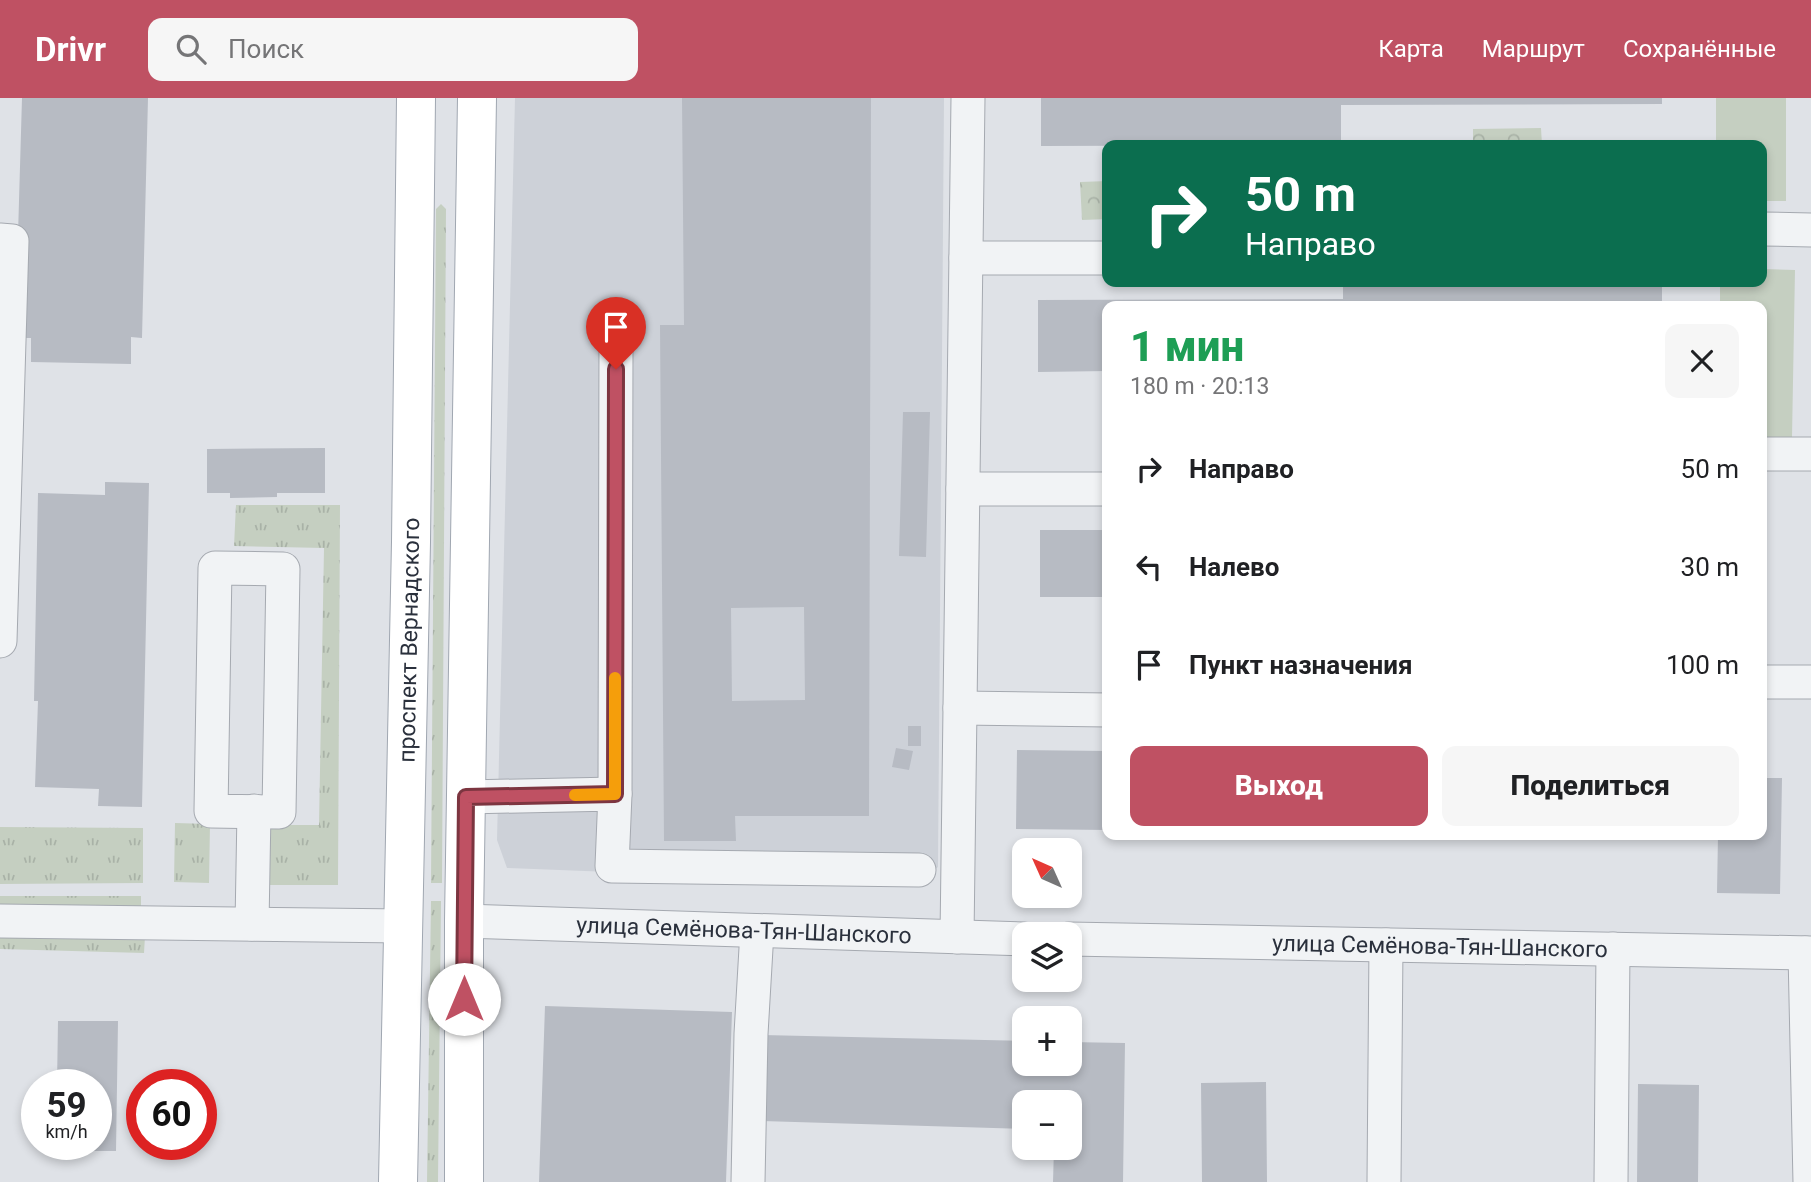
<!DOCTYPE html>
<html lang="ru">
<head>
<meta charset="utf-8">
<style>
	body { margin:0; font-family:Roboto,sans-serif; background:#f6f6f6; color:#202124; height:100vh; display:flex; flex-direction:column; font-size:26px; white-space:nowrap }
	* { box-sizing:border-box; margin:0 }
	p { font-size:23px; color:#757577 }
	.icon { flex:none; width:38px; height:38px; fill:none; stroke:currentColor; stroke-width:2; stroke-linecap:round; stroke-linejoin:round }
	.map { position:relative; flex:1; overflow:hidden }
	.side { position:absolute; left:1102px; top:203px; width:665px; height:539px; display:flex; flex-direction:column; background:#fff; border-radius:14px; box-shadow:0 4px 10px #0003 }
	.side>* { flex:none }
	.guide { position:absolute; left:1102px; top:42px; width:665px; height:147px; border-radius:14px; box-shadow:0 4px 10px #0003; background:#0b6e4f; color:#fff; overflow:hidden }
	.needle { width:46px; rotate:315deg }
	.tools { position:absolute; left:1012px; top:740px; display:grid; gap:14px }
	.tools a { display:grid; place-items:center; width:70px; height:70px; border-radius:14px; background:#fff; box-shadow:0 4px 10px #0003; font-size:35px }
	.speed { position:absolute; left:21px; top:971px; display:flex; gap:14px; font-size:35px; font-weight:700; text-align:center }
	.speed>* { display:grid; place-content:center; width:91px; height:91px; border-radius:50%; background:#fff; box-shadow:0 4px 10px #0003; line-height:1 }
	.speed small { font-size:18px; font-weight:400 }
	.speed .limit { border:10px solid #d22; background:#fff; color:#111 }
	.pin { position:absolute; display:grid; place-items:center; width:60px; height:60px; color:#fff; margin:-72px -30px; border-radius:50% 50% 50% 0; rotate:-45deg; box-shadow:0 0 7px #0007 }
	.pin .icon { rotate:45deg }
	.me { position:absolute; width:77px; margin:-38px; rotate:0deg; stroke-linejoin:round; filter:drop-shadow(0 0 5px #0008) }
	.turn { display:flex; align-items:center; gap:24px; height:147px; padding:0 28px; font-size:32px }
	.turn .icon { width:91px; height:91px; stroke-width:2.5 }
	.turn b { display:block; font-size:49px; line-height:60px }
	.round { display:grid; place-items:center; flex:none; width:74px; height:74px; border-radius:14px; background:#f6f6f6 }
	.head { display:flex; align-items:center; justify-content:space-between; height:119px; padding:0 28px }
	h1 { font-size:42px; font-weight:800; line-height:52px; color:#1e9e55 }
	.cta { display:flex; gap:14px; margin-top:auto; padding:14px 28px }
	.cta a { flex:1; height:80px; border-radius:14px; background:#bf5163; color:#fff; font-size:28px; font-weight:800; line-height:80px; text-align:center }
	.cta a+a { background:#f6f6f6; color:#202124 }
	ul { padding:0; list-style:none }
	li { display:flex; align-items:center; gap:21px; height:98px; padding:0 28px }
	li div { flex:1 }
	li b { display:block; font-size:26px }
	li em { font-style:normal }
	header { display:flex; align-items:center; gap:42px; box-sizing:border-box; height:98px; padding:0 35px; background:#bf5163; color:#fff }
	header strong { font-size:33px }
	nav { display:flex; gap:38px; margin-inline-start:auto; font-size:24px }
	.search { width:490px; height:63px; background:#f6f6f6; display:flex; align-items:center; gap:18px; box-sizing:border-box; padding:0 24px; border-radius:14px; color:#757577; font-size:26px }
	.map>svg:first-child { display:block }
	.built { fill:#cdd1d8 }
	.grass { fill:url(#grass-tufts) }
	.park { fill:url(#park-crowns) }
	.garden { fill:#c5cfc1 }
	.building { fill:#b7bbc3; fill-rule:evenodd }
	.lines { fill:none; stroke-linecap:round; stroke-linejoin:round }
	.minor-casing { stroke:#a5a9b0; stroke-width:35 }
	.major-casing { stroke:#a0a7b1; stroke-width:40 }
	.minor { stroke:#f1f3f5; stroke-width:33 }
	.major { stroke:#fff; stroke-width:38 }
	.route-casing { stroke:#7c3540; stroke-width:18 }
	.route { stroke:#bf5163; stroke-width:12 }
	.slow { stroke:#f59e0b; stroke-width:12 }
	.labels { text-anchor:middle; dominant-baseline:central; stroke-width:6; stroke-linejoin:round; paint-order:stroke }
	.street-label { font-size:23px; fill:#2a303c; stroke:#eef1f4 }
</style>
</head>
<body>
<header>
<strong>Drivr</strong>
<div class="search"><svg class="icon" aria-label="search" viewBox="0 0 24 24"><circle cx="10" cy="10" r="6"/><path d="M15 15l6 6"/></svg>Поиск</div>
<nav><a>Карта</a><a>Маршрут</a><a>Сохранённые</a></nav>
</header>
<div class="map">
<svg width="1811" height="1084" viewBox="0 0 1811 1084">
	<defs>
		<pattern id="grass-tufts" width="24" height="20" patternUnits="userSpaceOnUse" patternTransform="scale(1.75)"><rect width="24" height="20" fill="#c5cfc1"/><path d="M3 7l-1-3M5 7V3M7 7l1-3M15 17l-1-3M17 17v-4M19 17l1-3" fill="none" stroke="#a9b2a7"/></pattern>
		<pattern id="park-crowns" width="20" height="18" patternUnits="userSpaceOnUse" patternTransform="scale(1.75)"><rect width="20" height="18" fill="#c5cfc1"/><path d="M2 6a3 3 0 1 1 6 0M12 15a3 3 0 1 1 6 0" fill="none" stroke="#a9b2a7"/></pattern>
	</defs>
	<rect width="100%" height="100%" fill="#dfe2e7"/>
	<path class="built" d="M515 0H944L938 769 917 786 507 770 497 742Z"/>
	<path class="grass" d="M441 106 446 111 442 785H431L436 111Z
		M236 407H340L338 787H269L270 727H319L324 450 234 448Z
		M175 725 210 726 209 785 174 784Z
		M0 729 143 730V785L0 786Z
		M0 798H141V808L0 809Z
		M431 803H441L438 1084H427Z
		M0 834 145 838 144 855 0 851Z"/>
	<path class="park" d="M1541 30 1542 47H1473V31Z
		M1108 83V121L1082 122 1080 84Z"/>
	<path class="garden" d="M1716 0H1786V103H1762V47H1716Z
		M1762 171 1795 172 1792 339H1762V208H1720V184H1762Z"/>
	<path class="building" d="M22 0H148L142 240 131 239V266L31 264V240H15Z
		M682 0H871L869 718H735L736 743H664L660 227H684ZM804 509 805 602 732 603 731 510Z
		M1041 0H1662V6L1341 7V47L1041 48Z
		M1343 184H1662V208H1108V273L1038 274V202L1343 201Z
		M903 314H930L926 459 899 458Z
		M325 350V395H277V399L230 400V395H207V351Z
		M105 384 149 385 142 709 98 708 99 691 35 689 38 603H34L38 395 105 397Z
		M1040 432H1108V499H1040Z
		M908 628H921V648H908Z
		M896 650 913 653 909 672 892 669Z
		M1017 652 1108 653V732L1016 731Z
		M1762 680H1782L1780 796 1717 795 1718 737H1762Z
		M545 908 732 914 726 1084H539Z
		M58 923H118L116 1053H57V1046H96V987H57Z
		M762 937 1024 943V966H1069V944L1125 945 1123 1084H1053L1054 1050H1069V1004H1024V1031L759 1023Z
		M1266 984 1267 1084H1202L1201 985Z
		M1638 986 1699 987 1698 1084H1637Z"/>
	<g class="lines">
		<g class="minor-casing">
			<g id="minor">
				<path d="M1762 131 1811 132"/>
				<path d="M0 142 12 143 0 543"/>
				<path d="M966 160H1108"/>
				<path d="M1762 356H1811"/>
				<path d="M963 391H1108"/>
				<path d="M215 470 283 471 279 714 211 713Z"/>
				<path d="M1762 584H1811"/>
				<path d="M960 610 1108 612"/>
				<path d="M615 696 616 243"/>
				<path d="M466 699 615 696 612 768 919 772"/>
				<path d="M0 823 404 828"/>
				<path id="s1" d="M464 823 1024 841"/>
				<path d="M252 826 254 713"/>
				<path d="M957 839 968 0"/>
				<path id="s2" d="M1069 841 1811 855"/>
				<path d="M1805 855 1810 1084"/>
				<path d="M748 1084 751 936 757 833"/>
				<path d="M1384 1084 1386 847"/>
				<path d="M1611 1084 1613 851"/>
			</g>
		</g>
		<g class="major-casing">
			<g id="major">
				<path id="s3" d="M398 1084 411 444 416 0"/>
				<path d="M464 1084V823L477 0"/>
			</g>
		</g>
		<use href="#minor" class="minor"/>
		<use href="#major" class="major"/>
	</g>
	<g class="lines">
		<g class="route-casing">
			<path id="route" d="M464 901 466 699 615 696 616 271"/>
		</g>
		<use href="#route" class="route"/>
		<path class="slow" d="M575 697 615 696V580"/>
	</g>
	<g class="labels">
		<g class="street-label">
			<text stroke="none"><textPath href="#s3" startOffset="542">проспект Вернадского</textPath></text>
			<text stroke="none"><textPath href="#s1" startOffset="280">улица Семёнова-Тян-Шанского</textPath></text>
			<text stroke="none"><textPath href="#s2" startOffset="371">улица Семёнова-Тян-Шанского</textPath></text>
		</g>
	</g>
</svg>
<div class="tools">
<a><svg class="needle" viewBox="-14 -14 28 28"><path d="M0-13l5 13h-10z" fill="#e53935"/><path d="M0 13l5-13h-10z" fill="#757577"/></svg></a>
<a><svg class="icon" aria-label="layers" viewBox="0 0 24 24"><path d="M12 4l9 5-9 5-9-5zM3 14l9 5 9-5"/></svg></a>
<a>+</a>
<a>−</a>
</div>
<div class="speed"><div>59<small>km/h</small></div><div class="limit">60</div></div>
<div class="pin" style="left:616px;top:271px;background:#d93025"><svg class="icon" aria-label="arrive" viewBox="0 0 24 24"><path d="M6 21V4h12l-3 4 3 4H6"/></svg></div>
<svg class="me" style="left:464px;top:901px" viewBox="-20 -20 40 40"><circle r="19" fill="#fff"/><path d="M0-13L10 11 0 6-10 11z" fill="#bf5163"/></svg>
<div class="guide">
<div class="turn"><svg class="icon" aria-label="right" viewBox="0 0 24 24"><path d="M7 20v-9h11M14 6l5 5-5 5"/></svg><div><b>50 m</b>Направо</div></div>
</div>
<section class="side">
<div class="head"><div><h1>1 мин</h1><p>180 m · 20:13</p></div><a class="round"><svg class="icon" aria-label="close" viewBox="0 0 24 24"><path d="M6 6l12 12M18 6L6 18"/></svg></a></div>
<ul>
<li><svg class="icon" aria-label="right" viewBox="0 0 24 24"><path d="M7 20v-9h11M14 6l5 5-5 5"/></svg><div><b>Направо</b></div><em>50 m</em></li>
<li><svg class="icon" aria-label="left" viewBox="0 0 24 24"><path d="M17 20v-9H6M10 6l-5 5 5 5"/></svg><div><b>Налево</b></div><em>30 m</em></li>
<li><svg class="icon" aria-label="arrive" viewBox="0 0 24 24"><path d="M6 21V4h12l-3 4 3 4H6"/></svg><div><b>Пункт назначения</b></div><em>100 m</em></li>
</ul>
<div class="cta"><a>Выход</a><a>Поделиться</a></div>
</section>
</div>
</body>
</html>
